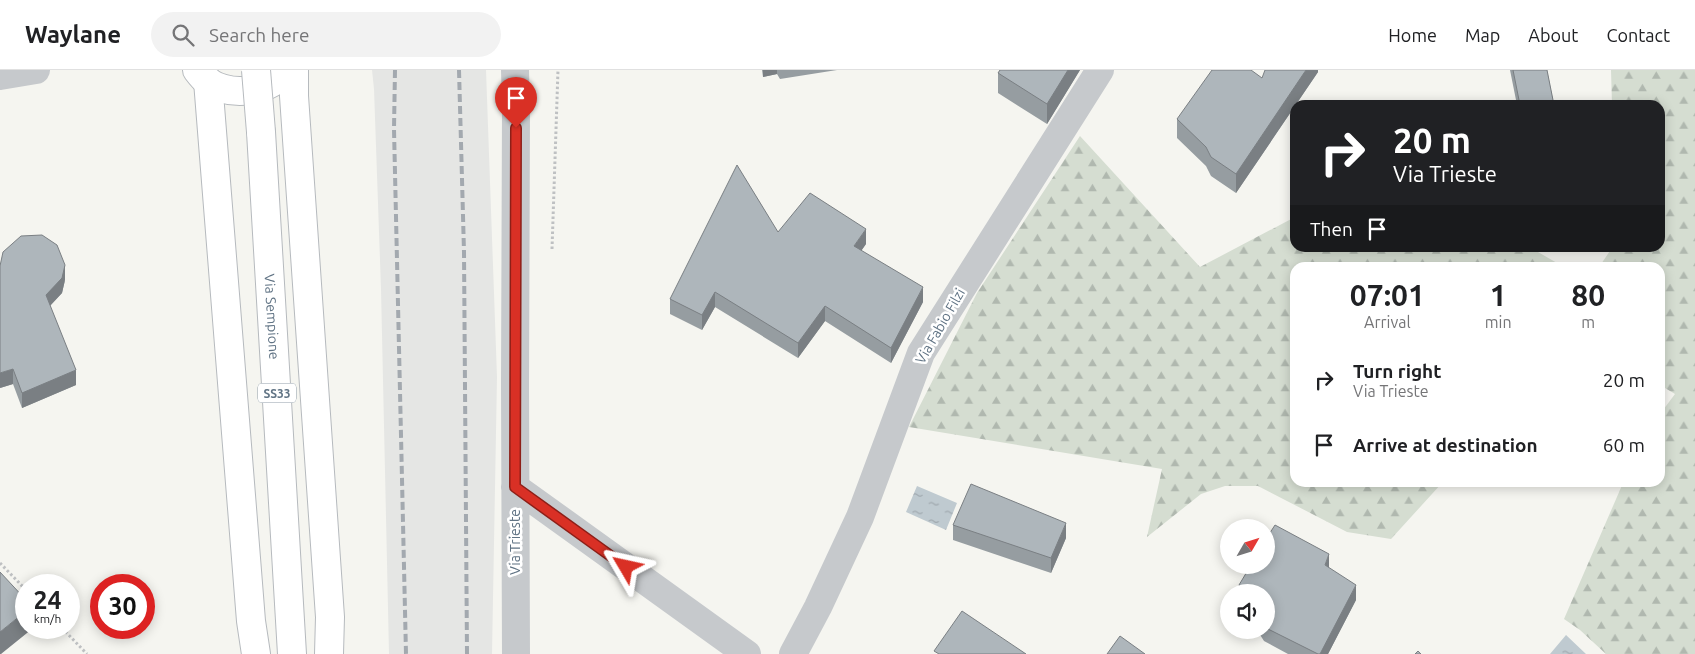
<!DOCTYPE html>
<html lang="en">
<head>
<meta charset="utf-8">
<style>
	body { margin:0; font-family:Ubuntu,sans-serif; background:#f2f2f2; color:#202124; height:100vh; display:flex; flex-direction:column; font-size:19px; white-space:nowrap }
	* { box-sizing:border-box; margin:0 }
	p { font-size:16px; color:#757577 }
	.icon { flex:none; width:28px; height:28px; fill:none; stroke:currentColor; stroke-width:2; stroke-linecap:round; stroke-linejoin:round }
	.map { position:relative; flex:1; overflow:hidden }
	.sheet { position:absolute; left:1290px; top:192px; width:375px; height:225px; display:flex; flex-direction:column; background:#fff; border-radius:15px; box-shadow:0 2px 12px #0003 }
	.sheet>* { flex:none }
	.hud { position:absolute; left:1290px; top:30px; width:375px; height:152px; border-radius:15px; box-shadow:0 2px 12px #0003; background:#202124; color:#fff; overflow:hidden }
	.needle { width:32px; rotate:51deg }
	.fabs { position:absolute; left:1220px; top:449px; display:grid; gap:10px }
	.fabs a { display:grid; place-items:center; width:55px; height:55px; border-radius:50%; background:#fff; box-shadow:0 2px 12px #0003; font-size:25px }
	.speed { position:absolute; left:15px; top:504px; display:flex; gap:10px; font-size:25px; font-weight:700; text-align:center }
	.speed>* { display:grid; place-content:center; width:65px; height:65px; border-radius:50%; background:#fff; box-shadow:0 2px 12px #0003; line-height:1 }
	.speed small { font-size:12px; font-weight:400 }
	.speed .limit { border:8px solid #d22; background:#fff; color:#111 }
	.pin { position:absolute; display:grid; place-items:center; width:42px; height:42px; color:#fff; margin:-51px -21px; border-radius:50% 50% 50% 0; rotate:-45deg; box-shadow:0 0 5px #0007 }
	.pin .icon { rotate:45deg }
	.me { position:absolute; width:55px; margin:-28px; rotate:306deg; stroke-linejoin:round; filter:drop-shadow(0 0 4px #0008) }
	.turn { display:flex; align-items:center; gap:18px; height:105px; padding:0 20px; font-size:22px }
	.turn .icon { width:65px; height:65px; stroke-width:2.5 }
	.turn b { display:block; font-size:35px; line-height:42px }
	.then { display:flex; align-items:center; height:48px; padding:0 20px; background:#0003; gap:10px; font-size:19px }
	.eta { display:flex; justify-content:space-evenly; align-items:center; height:85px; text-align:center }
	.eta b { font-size:30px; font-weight:700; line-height:35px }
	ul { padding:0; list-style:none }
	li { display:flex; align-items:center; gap:15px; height:65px; padding:0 20px }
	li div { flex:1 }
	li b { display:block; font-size:19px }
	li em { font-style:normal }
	header { display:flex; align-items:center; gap:30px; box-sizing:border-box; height:70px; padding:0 25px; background:#fff; border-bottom:1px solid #e0e0e0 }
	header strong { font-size:24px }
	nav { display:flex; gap:28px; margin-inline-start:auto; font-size:18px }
	.search { width:350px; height:45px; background:#f2f2f2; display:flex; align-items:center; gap:12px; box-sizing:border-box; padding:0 18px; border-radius:28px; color:#757577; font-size:19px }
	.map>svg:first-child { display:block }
	.built { fill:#e5e6e4 }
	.forest { fill:url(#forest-firs) }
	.water { fill:url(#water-ripples) }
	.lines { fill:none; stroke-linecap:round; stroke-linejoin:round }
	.major-casing { stroke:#b6babe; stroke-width:30 }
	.path { stroke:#bec0c2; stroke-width:3; stroke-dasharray:2.5 2.5; stroke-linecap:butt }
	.minor { stroke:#c6c9cc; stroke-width:28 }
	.major { stroke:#fff; stroke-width:28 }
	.rail { stroke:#a3a9af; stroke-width:4; stroke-dasharray:8 4; stroke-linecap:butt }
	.major-bridge-casing { stroke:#b6babe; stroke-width:30; stroke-linecap:butt }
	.major-bridge { stroke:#fff; stroke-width:28 }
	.wall { fill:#969da1 }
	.shaded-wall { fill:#7a7f83 }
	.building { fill:#aeb6bb; stroke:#7a7f83 }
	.route-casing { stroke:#8d1f18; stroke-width:12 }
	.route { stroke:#d93025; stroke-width:9 }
	.labels { text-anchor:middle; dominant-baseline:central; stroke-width:5; stroke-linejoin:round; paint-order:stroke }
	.shield { fill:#fff; stroke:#909da9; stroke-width:1 }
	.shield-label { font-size:12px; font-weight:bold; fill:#607384 }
	.street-label { font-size:14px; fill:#607384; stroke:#fff }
</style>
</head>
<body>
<header>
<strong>Waylane</strong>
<div class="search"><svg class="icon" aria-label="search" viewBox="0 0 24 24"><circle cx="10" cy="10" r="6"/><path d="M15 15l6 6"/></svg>Search here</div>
<nav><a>Home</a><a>Map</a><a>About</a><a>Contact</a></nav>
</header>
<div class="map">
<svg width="1695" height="584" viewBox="0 0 1695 584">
	<defs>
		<pattern id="forest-firs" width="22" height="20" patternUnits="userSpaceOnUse" patternTransform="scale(1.25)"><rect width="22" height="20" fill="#d5ddd1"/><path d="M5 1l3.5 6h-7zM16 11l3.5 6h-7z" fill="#b0b8af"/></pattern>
		<pattern id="water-ripples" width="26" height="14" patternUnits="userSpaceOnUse" patternTransform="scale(1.25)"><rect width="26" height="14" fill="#bfcad0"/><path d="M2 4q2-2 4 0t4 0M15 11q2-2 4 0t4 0" fill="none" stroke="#9fa8ae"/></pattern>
	</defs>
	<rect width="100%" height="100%" fill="#f5f5f0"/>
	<path class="built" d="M372 0H486L497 307 492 584H389L381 219 374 19Z"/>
	<path class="forest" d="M1611 0H1695V584H1606L1580 560 1564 549 1623 413 1660 412V344L1675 324 1660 315V198L1599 197 1612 178H1660V35H1612Z
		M1080 66 1200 197 1295 147V178H1531L1564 197 1295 198V412L1442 413 1391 469 1347 462 1258 416H1225L1201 424 1147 467 1162 399 909 357 977 223Z"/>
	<path class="water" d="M917 416 957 433 946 460 906 442Z
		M1566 565 1586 584H1550Z"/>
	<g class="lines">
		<g class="major-casing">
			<g id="major">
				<path d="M197 0C200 4 204 9 208 12 234 28 268 22 287 0"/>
				<path d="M294 0V26L330 547 329 584"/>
				<path d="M208 11 251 551 256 584"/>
				<path id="s1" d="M261 62 292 584"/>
			</g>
		</g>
		<path class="path" d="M552 179 558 0
			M0 493 26 520
			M62 558 87 584"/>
		<path class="minor" d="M515 0 516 38 515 315 516 584
			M0 6 36 0
			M515 417 747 584
			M793 584 818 537 860 447 921 283 1100 0"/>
		<use href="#major" class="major"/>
		<path class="rail" d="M395 0 394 59 406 584
			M459 0 464 182 467 584"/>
		<g class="major-bridge-casing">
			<path id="major-bridge" d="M256 0 261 62"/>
		</g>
		<use href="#major-bridge" class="major-bridge"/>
	</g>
	<path class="wall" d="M762 0H837L780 9 777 4 763 7Z
		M1000 0H1080L1047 54 998 23V3Z
		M1318 0V2L1236 123 1211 106 1206 96 1177 68V49L1262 8Z
		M1510 0H1547L1554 35H1517Z
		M866 174 861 181 923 232 891 293 825 251 798 288 715 237 702 260 670 244V229Z
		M65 210 62 223 50 236 76 315 22 338 13 314 0 318Z
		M953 455 1066 468 1051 503 953 470Z
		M1329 498 1356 530 1328 584H1288L1264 571 1257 560H1266V522H1239V515Z"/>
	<path class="shaded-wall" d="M763 0H777V4L763 7Z
		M1068 0H1080L1047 54V34Z
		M1306 0H1318V2L1236 123V104Z
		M866 159V174L854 191V176Z
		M65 195V210L62 223 46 240V225Z
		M923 217V232L891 293V278Z
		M715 222V237L702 260V245Z
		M825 236V251L798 288V273Z
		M13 299V314L0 318V303Z
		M76 300V315L22 338V323Z
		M1066 453V468L1051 503V488Z
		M1329 484V499L1325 495Z
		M1356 515V530L1328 584H1320Z
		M26 541V558H32V559L1 584H0V562Z"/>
	<path class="building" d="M1000 0H1068L1047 34 998 3Z
		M1212 0H1251L1262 8 1265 0H1306L1236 104 1211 87 1206 77 1177 49Z
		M1513 0H1547L1554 35H1520Z
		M737 95 778 162 810 123 866 159 854 176 923 217 891 278 825 236 798 273 715 222 702 245 670 229Z
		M42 165 57 175 65 195 62 208 46 225 76 300 22 323 13 299 0 303V196L3 182 21 166Z
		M971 414 1066 453 1051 488 953 455Z
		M1275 455 1329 484 1325 495 1356 515 1320 584H1318L1266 558V522H1243L1239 515 1251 495H1266V469Z
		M0 502 26 530V541L0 562Z
		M962 541 1026 584H939L934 581Z
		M1120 566 1145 584H1107Z
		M1418 581 1421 584H1415Z"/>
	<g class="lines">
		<g class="route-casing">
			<path id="route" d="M516 58 515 417 626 497"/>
		</g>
		<use href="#route" class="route"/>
	</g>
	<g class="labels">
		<rect class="shield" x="258" y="313.5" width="38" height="19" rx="4"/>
		<g class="shield-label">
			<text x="277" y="323">SS33</text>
		</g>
		<g class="street-label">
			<text stroke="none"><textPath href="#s1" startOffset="185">Via Sempione</textPath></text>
			<text transform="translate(940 256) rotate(-60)">Via Fabio Filzi</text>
			<text transform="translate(515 472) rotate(-90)">Via Trieste</text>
		</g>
	</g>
</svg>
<div class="fabs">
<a><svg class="needle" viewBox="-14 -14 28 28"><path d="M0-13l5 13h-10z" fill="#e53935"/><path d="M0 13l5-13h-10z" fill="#757577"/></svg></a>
<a><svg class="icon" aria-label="sound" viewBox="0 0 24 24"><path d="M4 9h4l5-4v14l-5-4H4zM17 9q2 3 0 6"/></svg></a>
</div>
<div class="speed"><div>24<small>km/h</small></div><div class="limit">30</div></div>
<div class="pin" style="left:516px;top:58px;background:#d93025"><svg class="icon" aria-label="arrive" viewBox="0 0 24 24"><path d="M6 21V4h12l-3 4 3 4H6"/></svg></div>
<svg class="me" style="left:626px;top:497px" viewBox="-20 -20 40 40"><path d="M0-17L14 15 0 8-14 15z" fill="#d93025" stroke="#fff" stroke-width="4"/></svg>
<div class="hud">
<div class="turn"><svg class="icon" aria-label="right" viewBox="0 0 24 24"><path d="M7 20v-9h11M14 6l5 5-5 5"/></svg><div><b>20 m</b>Via Trieste</div></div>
<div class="then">Then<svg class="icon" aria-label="arrive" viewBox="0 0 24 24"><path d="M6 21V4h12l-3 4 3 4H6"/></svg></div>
</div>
<section class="sheet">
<div class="eta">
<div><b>07:01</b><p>Arrival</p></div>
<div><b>1</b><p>min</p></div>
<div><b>80</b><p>m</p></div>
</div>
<ul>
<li><svg class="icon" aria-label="right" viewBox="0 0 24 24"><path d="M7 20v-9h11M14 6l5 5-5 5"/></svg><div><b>Turn right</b><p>Via Trieste</p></div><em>20 m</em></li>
<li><svg class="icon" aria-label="arrive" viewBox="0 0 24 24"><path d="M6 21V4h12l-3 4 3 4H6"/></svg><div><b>Arrive at destination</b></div><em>60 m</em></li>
</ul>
</section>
</div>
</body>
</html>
